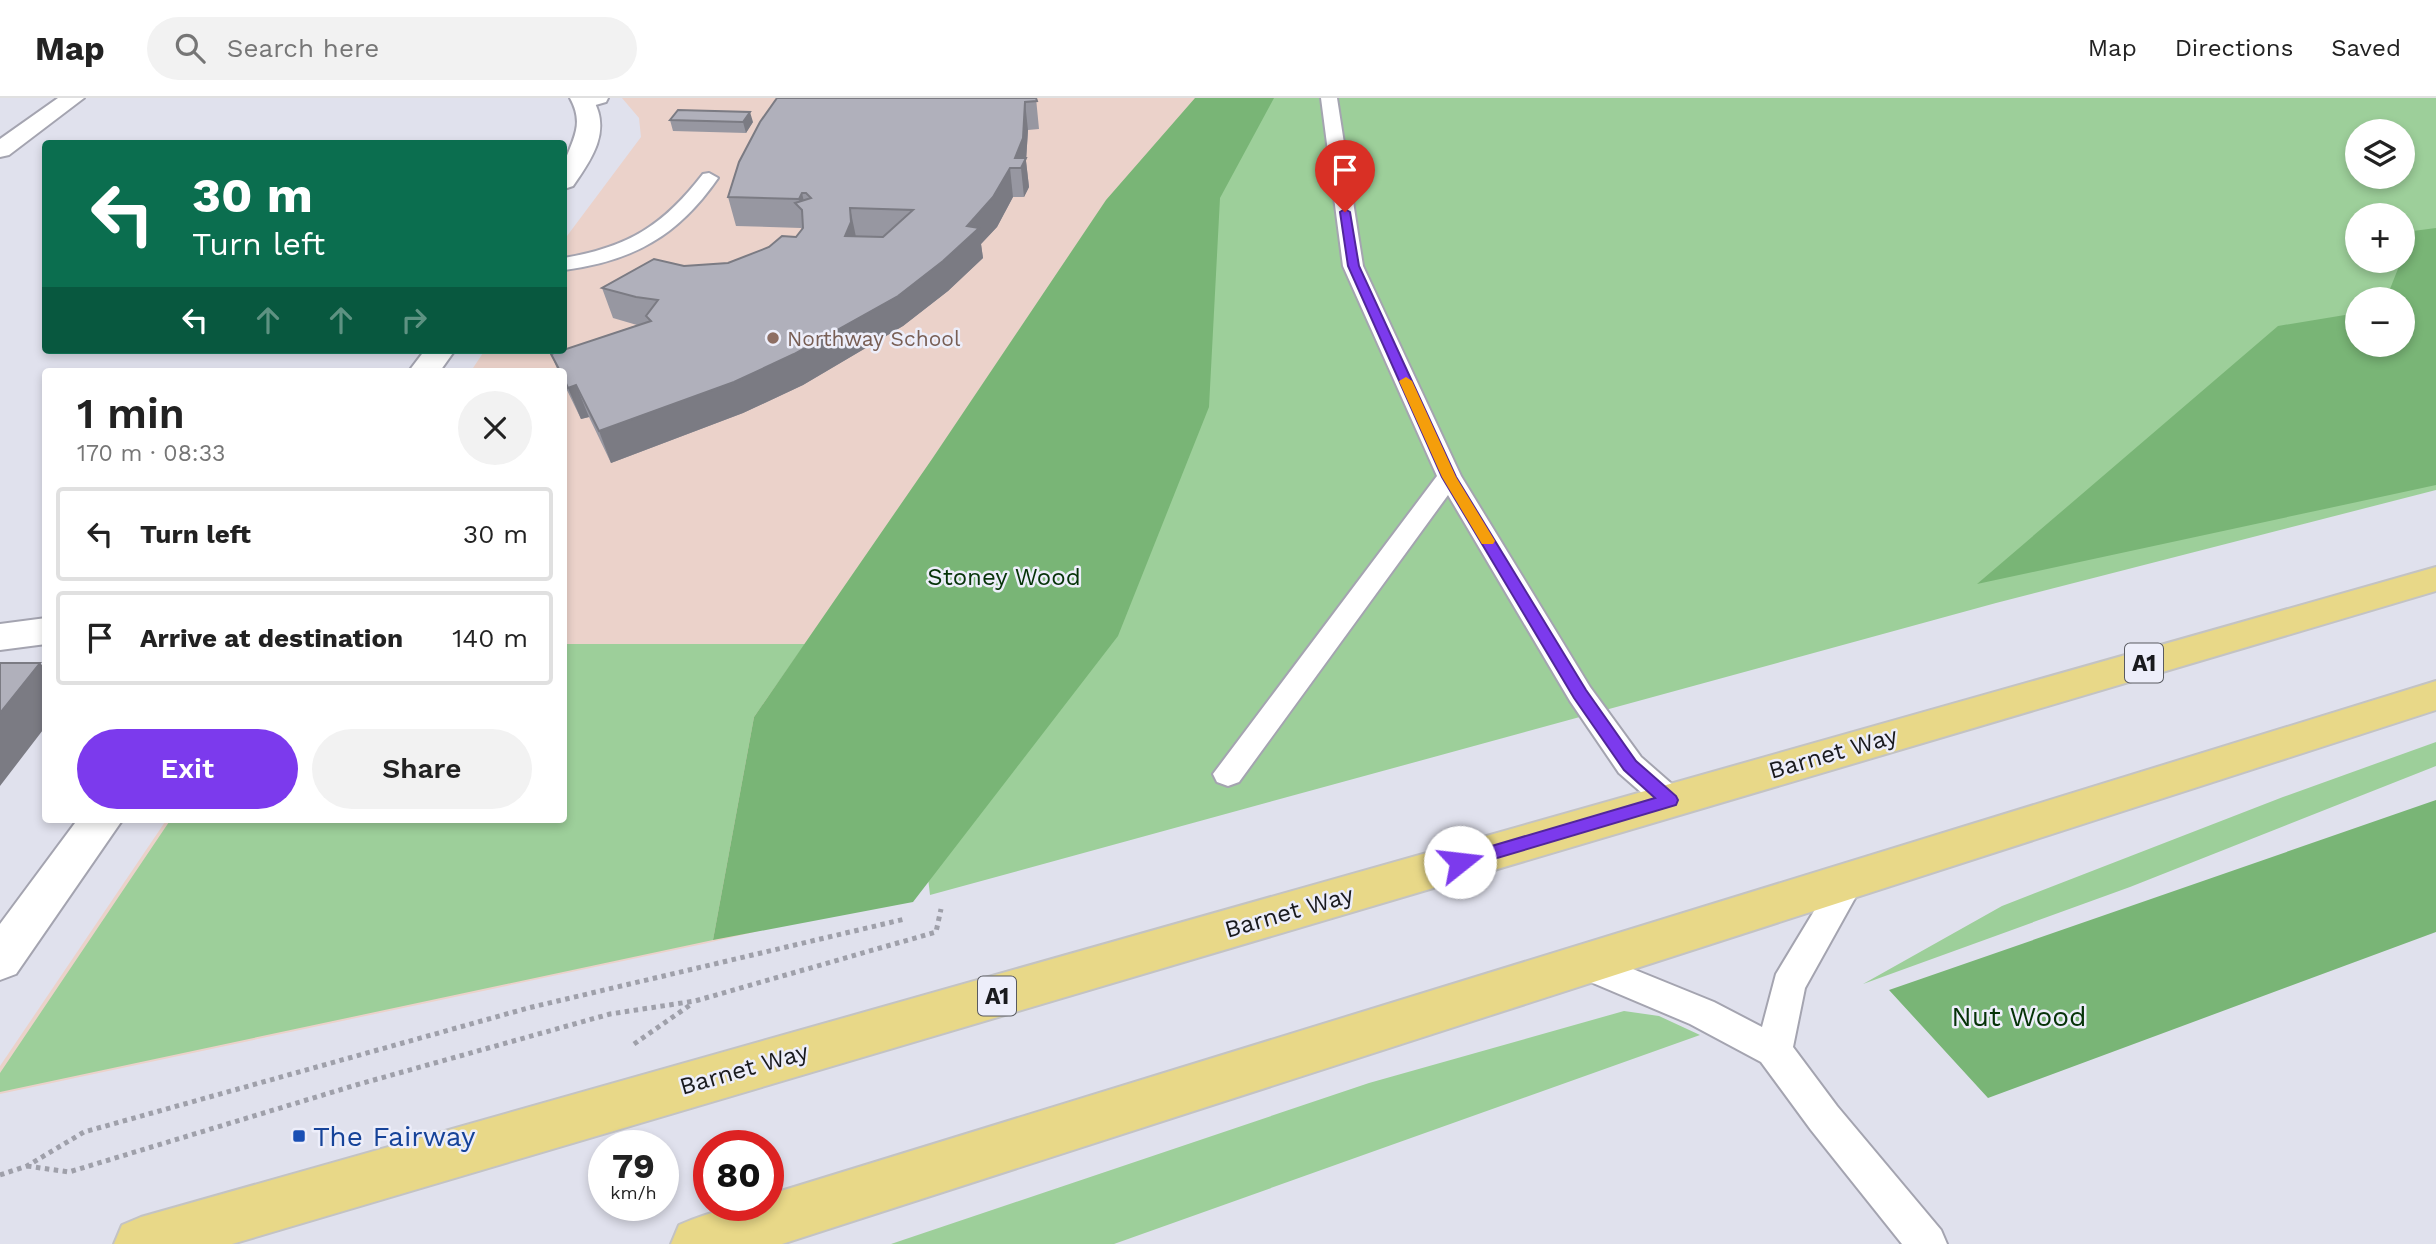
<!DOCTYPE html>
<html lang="en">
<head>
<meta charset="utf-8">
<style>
	body { margin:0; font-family:"Work Sans",sans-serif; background:#f2f2f2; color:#222; height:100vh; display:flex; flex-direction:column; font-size:26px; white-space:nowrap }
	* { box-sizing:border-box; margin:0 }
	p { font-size:23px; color:#767676 }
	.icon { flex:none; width:38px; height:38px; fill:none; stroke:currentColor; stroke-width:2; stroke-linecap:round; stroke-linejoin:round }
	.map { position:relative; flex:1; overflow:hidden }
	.drawer { position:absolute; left:42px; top:270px; width:525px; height:455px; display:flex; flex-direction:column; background:#fff; border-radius:7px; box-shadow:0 4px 10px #0003 }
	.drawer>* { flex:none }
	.banner { position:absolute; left:42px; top:42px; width:525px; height:214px; border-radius:7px; box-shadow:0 4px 10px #0003; background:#0b6e4f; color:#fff; overflow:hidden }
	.fabs { position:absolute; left:2345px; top:21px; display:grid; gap:14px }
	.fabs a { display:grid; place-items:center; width:70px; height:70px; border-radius:50%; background:#fff; box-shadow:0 4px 10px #0003; font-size:35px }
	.speed { position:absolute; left:588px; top:1032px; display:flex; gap:14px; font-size:35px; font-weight:700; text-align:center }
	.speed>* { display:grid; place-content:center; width:91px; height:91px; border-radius:50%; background:#fff; box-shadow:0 4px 10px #0003; line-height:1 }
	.speed small { font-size:18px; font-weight:400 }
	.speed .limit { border:10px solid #d22; background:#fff; color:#111 }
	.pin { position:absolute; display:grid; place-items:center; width:60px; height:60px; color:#fff; margin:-72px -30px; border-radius:50% 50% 50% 0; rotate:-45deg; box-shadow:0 0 7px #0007 }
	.pin .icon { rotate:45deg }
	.me { position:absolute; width:77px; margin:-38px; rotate:74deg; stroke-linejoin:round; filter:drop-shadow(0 0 5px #0008) }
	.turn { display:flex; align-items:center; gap:24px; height:147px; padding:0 35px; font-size:32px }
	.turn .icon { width:91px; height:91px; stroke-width:2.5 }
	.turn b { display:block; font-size:49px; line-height:60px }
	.lanes { display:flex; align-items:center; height:66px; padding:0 35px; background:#0003; justify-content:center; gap:35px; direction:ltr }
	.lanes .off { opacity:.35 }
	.round { display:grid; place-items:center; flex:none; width:74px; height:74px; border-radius:37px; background:#f2f2f2 }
	.overview { display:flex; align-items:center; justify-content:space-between; height:119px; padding:0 35px }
	h1 { font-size:42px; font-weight:600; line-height:52px }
	.cta { display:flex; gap:14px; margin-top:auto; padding:14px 35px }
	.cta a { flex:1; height:80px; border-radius:42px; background:#7c3aed; color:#fff; font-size:28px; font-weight:600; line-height:80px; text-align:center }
	.cta a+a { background:#f2f2f2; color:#222 }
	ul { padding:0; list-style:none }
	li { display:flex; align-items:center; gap:21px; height:94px; margin:0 14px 10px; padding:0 21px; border:4px solid #e0e0e0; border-radius:7px }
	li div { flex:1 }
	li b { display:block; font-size:26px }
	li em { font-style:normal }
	header { display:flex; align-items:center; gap:42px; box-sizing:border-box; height:98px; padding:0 35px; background:#fff; border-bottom:2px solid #e0e0e0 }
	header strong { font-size:33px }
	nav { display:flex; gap:38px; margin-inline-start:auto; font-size:24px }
	.search { width:490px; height:63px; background:#f2f2f2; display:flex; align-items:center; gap:18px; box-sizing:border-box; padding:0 24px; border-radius:38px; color:#767676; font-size:26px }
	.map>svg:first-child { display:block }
	.education { fill:#ebd2ca }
	.green { fill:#9dcf9a; fill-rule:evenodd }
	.forest { fill:#79b576 }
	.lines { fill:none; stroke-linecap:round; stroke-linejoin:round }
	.service-casing { stroke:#a4a4b0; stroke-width:4 }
	.minor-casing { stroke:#a4a4b0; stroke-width:4 }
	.trunk-casing { stroke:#c3c3c4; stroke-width:4 }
	.path { stroke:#9fa0aa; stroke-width:5; stroke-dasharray:4.5 4.5; stroke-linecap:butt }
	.service { fill:#fff; fill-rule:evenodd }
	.minor { fill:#fff; fill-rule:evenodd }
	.trunk { fill:#e8d888; fill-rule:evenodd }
	.wall { fill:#9797a1 }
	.shaded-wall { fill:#7b7b83 }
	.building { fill:#b0b0bb; stroke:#7b7b83; stroke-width:2; fill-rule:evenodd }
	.route { fill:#7c3aed; stroke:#51269a; stroke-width:2 }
	.slow { fill:#f59e0b }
	.education-dot { fill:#8d6e63; stroke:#edeefa; stroke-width:2.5 }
	.transit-dot { fill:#1a4fb4; stroke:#edeefa; stroke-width:2.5 }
	.labels { text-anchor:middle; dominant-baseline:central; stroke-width:5; stroke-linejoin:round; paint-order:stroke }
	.far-education-label { font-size:21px; fill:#785e54; stroke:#edeefa; text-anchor:start }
	.shield { fill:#edeefa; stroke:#595a60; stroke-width:2 }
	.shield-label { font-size:23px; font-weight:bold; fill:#191a1e }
	.park-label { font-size:24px; fill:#063308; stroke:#edeefa }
	.street-label { font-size:24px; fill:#191a1e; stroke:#edeefa }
	.near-park-label { font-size:28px; fill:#063308; stroke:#edeefa }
	.near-transit-label { font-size:28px; fill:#164399; stroke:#edeefa; text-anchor:start }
</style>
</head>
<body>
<header>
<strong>Map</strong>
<div class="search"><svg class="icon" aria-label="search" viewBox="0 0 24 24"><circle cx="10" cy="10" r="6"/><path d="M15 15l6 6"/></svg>Search here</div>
<nav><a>Map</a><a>Directions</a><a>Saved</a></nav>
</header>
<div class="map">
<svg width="2436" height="1146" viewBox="0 0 2436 1146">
	<rect width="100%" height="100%" fill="#e0e1ed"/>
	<path class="education" d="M622 0H1222L909 798 703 846 0 996V968L167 721H564V273H471L485 252H564V142L641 39 639 20Z"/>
	<path class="green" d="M1222 0H2436V392L1996 505 930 797 927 771ZM2357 33H2403V79H2357ZM2357 117H2403V163H2357ZM2357 201H2403V247H2357Z
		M564 546H805L754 619 713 842 0 994V975L171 721H564Z
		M2436 644V668L2130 789 1863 886 2002 808 2283 699Z
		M1624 913 1659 918 1700 937 1114 1146H891L1369 985Z"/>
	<path class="forest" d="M1195 0H1274L1220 100 1209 309 1118 538 913 804 713 842 754 619 932 361 1106 102Z
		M2436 130V387L1977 486 2278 228 2357 215V247H2403V201H2386L2413 133Z
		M2436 702V834L1988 1000 1889 892Z"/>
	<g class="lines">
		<g class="service-casing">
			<path id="service" d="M583 0H608L606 4 585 10 577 5Z
				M1321 0H1337L1363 168 1461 378 1590 589 1641 659 1681 694 1685 702 1681 710 1670 714 1659 710 1619 675 1570 603 1448 397 1239 684 1228 688 1217 684 1213 676 1437 378 1343 168Z
				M709 75 718 80C678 138 633 163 564 172V160C628 149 663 128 703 76Z
				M1848 771 1859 775 1864 784 1805 890 1793 949 1837 1008 1941 1132 1947 1146H1902L1811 1032 1761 964 1690 926 1574 877 1569 867 1574 857 1586 852 1714 904 1762 929 1776 876 1837 775Z"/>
		</g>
		<g class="minor-casing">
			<path id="minor" d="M58 0H84L9 57 0 59V41Z
				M570 0H592C612 32 592 61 573 88L564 91C563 83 562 71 565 63 574 39 584 25 570 0Z
				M425 252H455L440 273H409Z
				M46 520V546L0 552V526Z
				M78 721H123L16 876 0 882V826Z"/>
		</g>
		<g class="trunk-casing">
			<path id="trunk" d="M2436 469V493L232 1146H114L122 1127 141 1119Z
				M2436 583V612L782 1146H671L679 1127C712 1113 732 1108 768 1108V1097Z"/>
		</g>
		<path class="path" d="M634 946 693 905
			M27 1068 69 1074 356 987 610 916 695 903 936 834 941 811
			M0 1077 27 1068 84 1034 528 910 905 821"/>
		<use href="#service" class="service"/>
		<use href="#minor" class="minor"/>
		<use href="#trunk" class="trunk"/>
	</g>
	<path class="wall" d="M1036 0 1039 31 1028 32 1026 63 1029 89 1024 99H1013L997 129 981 146 983 160 948 193 903 228 803 287 743 315 611 365 589 319 581 321 564 286V273H558L551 256 637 227 613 220 602 190 684 168 728 165 796 139 802 131 801 130 736 128 728 99Z
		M670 22 753 24 746 35 673 33Z"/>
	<path class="shaded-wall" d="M1025 4 1028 32 1026 63 1029 89 1024 99 1021 70 1015 60Z
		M750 14 753 24 746 35 743 24Z
		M1010 70 1013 99 997 129 981 146 983 160 948 193 903 228 803 287 743 315 611 365 599 333 967 128Z
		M802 95 809 125 806 130 799 101Z
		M850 110 856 139 845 138Z
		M576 287 589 319 581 321 568 290Z
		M40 565 46 571V628L0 688V615Z"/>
	<path class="building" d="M777 0H1036L1037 3 1025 4 1023 40 1015 60H1026L1021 70H1010L993 99 967 128 979 130 943 163 898 198 794 256 734 284 599 333 576 287 568 290 564 281V273H560L551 256 651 223 646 218 658 202 636 199 602 190 654 161 684 168 728 165 769 149 782 138 796 139 803 130 802 112 795 105 811 100 806 95H802L799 101 728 99 739 64 760 24ZM850 110 913 112 883 139 845 138 851 124Z
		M678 12 750 14 743 24 670 22Z
		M0 565H40L0 615Z"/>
	<path class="route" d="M1345 111 1350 114 1359 168 1456 379 1586 592 1636 663 1676 698 1678 702 1676 707 1460 771 1454 769 1451 764 1454 759 1655 700 1624 672 1574 600 1442 379 1348 168 1340 114Z"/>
	<path class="slow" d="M1406 279 1412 283 1456 379 1495 443 1493 446H1482L1442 379 1399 283Z"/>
	<circle class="education-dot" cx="773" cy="240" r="7"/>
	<rect class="transit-dot" x="292" y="1031" width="14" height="14" rx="3.5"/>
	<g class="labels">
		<g class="far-education-label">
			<text x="787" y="240">Northway School</text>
		</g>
		<g class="shield">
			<rect x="2125" y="545.5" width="38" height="39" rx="5"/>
			<rect x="978" y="878.5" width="38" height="39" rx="5"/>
		</g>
		<g class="shield-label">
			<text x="2144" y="565">A1</text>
			<text x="997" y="898">A1</text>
		</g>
		<g class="park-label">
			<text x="1004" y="479">Stoney Wood</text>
		</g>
		<g class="street-label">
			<text transform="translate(1833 655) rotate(-16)">Barnet Way</text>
			<text transform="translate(1289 814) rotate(-16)">Barnet Way</text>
			<text transform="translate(744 971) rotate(-16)">Barnet Way</text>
		</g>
		<g class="near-park-label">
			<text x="2019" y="918">Nut Wood</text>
		</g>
		<g class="near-transit-label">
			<text x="313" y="1038">The Fairway</text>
		</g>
	</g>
</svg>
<div class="fabs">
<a><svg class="icon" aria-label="layers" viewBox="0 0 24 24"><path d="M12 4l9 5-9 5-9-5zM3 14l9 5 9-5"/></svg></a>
<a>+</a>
<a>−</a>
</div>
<div class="speed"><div>79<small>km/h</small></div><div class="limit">80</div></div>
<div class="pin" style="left:1345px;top:114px;background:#d93025"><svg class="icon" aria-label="arrive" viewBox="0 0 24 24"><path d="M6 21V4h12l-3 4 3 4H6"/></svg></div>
<svg class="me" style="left:1460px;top:764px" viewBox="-20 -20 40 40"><circle r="19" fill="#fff"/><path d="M0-13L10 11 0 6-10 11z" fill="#7c3aed"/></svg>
<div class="banner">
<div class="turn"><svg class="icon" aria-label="left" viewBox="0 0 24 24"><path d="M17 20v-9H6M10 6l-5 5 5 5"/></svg><div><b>30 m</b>Turn left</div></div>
<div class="lanes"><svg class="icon" aria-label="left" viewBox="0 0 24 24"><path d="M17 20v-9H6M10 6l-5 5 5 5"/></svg><svg class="icon off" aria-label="ahead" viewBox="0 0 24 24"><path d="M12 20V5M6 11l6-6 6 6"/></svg><svg class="icon off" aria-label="ahead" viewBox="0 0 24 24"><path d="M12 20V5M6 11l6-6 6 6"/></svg><svg class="icon off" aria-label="right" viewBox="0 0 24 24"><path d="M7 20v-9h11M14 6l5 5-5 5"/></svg></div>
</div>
<section class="drawer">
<div class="overview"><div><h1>1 min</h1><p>170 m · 08:33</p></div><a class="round"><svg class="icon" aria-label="close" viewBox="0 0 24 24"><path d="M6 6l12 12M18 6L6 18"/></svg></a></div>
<ul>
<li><svg class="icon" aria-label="left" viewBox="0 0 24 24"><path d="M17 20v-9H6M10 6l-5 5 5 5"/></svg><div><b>Turn left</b></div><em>30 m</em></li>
<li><svg class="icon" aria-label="arrive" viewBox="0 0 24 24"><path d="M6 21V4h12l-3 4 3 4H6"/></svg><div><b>Arrive at destination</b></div><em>140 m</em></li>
</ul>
<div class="cta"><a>Exit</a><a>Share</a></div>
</section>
</div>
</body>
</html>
